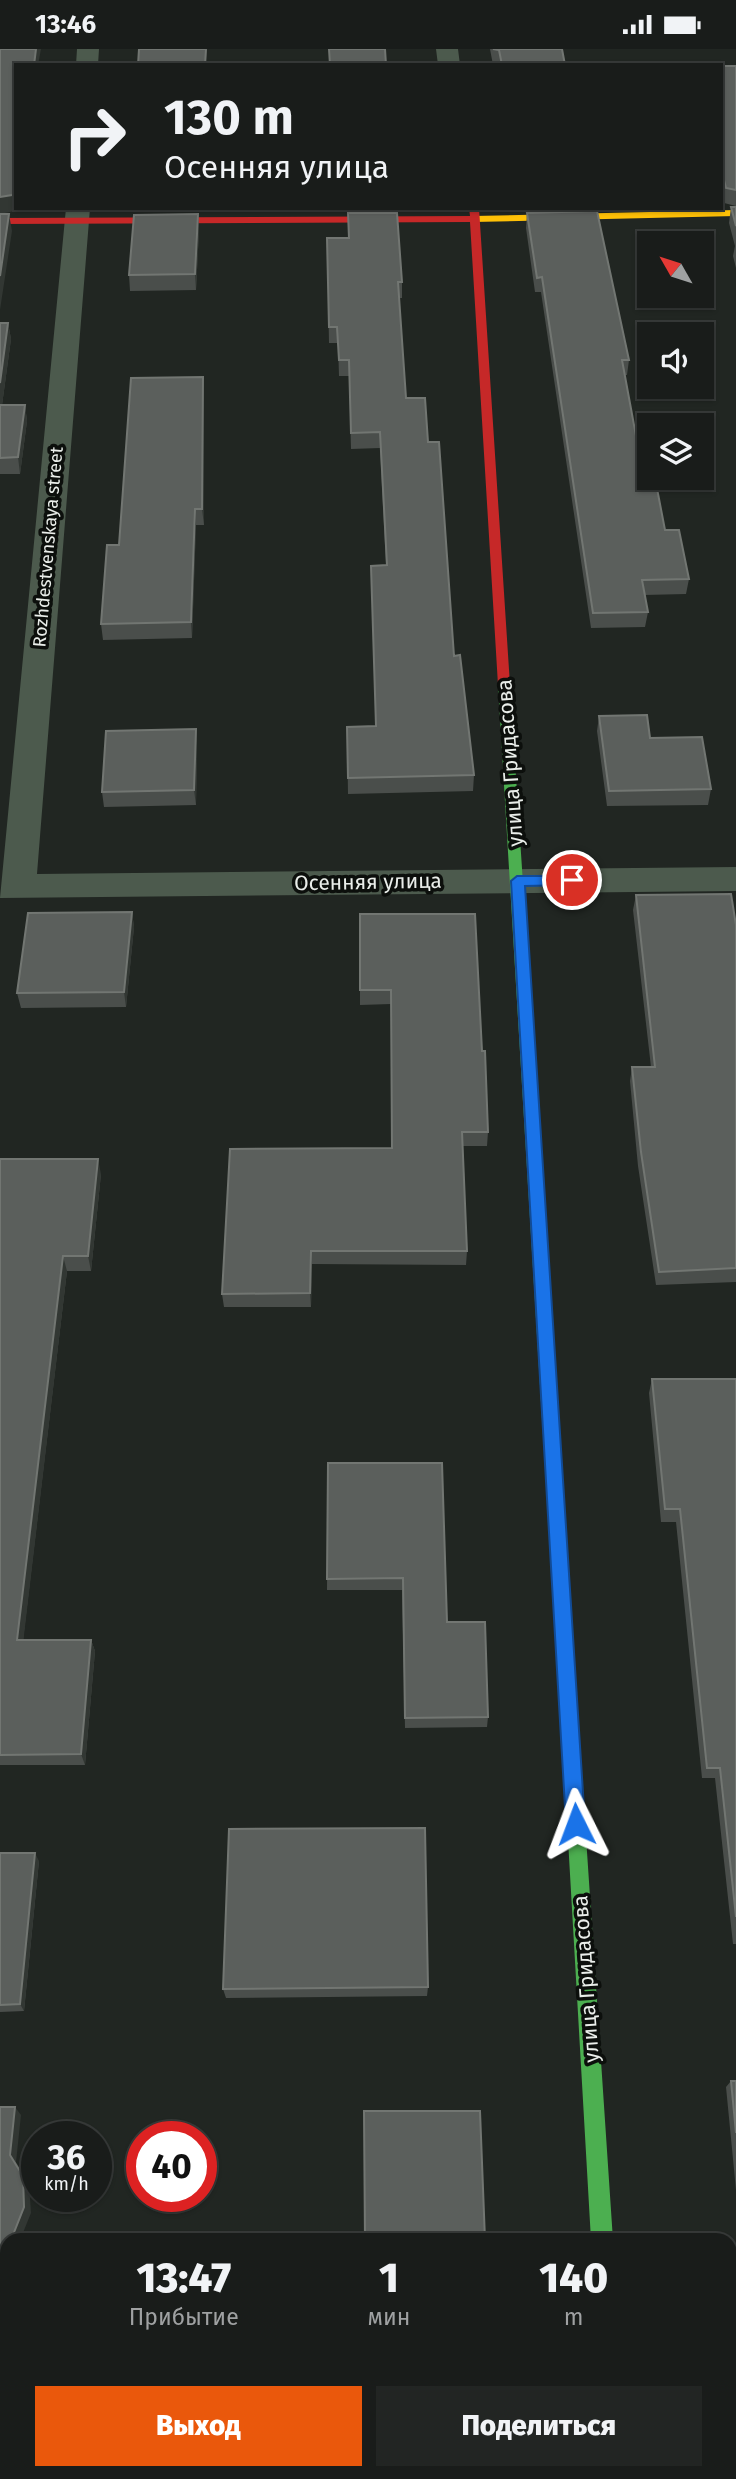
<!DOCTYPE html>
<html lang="ru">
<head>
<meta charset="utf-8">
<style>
	body { margin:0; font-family:"Fira Sans",sans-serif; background:#222523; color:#f1f3f6; height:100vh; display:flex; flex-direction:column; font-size:26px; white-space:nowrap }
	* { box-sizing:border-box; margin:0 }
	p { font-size:23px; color:#9fa1a2 }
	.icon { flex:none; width:38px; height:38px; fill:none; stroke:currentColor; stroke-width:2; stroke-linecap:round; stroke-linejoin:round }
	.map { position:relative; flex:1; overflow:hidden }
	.details { position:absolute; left:0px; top:2184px; width:737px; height:247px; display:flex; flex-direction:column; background:#191c1a; border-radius:21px 21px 0 0; box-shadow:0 2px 5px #0004,0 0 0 2px #373a39 }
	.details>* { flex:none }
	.hud { position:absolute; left:14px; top:14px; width:709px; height:147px; border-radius:0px; box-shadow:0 2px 5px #0004,0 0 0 2px #373a39; background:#191c1a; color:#f1f3f6; overflow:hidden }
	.needle { width:46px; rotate:309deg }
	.controls { position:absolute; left:637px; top:182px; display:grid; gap:14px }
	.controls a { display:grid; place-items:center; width:77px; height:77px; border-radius:0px; background:#191c1a; box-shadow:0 2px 5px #0004,0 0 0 2px #373a39; font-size:35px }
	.speed { position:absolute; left:21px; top:2072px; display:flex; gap:14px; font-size:35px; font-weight:700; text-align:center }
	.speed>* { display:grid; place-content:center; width:91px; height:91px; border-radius:50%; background:#191c1a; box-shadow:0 2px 5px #0004,0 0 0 2px #373a39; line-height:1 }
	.speed small { font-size:18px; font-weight:400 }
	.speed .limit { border:10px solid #d22; background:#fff; color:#111 }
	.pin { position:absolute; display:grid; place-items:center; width:60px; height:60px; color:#fff; margin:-30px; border:4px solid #fff; border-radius:50%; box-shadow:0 2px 7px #0007 }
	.me { position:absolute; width:77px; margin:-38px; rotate:357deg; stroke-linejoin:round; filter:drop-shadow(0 0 5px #0008) }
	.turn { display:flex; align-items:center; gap:24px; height:147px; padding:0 35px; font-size:32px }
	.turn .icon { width:91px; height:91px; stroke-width:2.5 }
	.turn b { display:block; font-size:49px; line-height:60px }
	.eta { display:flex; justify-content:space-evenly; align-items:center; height:119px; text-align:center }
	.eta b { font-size:42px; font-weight:800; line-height:49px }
	.action { display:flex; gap:14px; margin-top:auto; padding:14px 35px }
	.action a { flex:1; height:80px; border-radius:0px; background:#ea580c; color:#fff; font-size:28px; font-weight:800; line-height:80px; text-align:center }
	.action a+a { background:#222523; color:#f1f3f6 }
	.status { display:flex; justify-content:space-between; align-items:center; height:49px; padding:0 35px; background:#191c1a; direction:ltr }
	.status svg { height:19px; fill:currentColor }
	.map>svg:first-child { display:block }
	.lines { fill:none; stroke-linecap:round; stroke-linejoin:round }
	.street { fill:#4c5a4d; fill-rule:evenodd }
	.fast { fill:#4caf50; fill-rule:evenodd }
	.slow { fill:#ffc107; fill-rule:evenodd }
	.jam { fill:#c62828; fill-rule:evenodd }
	.wall { fill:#4a4e4b }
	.shaded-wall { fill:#323733 }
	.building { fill:#5b5f5c; stroke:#727672; stroke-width:2 }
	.route { fill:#1a73e8; stroke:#114b97; stroke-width:2 }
	.labels { text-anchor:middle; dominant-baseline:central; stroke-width:7; stroke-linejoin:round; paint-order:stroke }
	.far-street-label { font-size:18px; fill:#eaeeea; stroke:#0c0f0c }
	.street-label { font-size:21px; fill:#eaeeea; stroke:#0c0f0c }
</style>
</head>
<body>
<div class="status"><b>13:46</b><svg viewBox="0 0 49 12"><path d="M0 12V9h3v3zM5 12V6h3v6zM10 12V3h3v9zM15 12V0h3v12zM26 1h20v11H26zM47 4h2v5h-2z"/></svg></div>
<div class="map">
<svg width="736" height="2430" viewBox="0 0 736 2430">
	<rect width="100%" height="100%" fill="#212622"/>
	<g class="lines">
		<path class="street" d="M77 0H99L98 16H76Z
			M436 0H458L460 16H438Z
			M66 159H90L37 825 736 818V842L0 849Z
			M588 2424H643L645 2430H589Z"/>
		<path class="fast" d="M504 632 510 636 558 1370 556 1375 550 1377 544 1375 542 1370 498 636Z
			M576 1764 583 1766 585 1773 613 2191H591L567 1773 569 1766Z"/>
		<path class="slow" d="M736 161V167L473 173 468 170 473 167Z"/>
		<path class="jam" d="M469 159H479L510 636 504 640 498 636 470 173 0 175V169L470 167Z
			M550 1363 556 1365 558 1370 585 1773 583 1780 576 1782 569 1780 567 1773 542 1370 544 1365Z"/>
	</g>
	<path class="wall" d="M490 0H562L565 16H493Z
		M721 17H736V157L724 154 721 143Z
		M731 158H736V219L733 207 735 197 729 174Z
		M137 159H200V162H137Z
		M347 159H396V161H347Z
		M527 164 629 311 627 326H625L641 414 665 481 689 530 686 545 644 546 648 563 645 578 591 579 541 243H535L526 179Z
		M199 181 196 241 130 242 129 226Z
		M327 189 402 233V249H399L406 349 428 393 454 607 474 726 473 742 348 745 347 678 376 677 371 517 386 516 380 399 351 400 349 327H339L338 294H329Z
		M0 274H8L11 290 2 356H25L27 372 20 425H0Z
		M204 344V476H196L192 589 103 591 101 575 119 496Z
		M599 667 650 689 711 740 708 756 607 757 597 682Z
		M196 680 197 696 196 756 104 758 102 743Z
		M636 846 736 876V1233L656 1236 638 1117 630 1032 632 1018H651L633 861Z
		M132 863 134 878 126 958 21 959 17 944Z
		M360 865 482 1002 488 1083 487 1097H463L467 1202 466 1216 312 1215 311 1258H224L222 1245 392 1099 391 955 360 956Z
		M0 1110 101 1125 91 1222H67L23 1591H91L95 1602 85 1716H0Z
		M652 1330H736V1895H733L715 1729H702L676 1473H661L649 1344Z
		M328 1414 447 1573 488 1668 487 1678 405 1679 402 1541H327Z
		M0 1804 39 1812 24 1962 0 1963Z
		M428 1938 427 1947 226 1949 223 1940Z
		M731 2032H736V2141L726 2038Z"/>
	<path class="shaded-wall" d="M36 0H41L38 16H34Z
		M206 0H207L206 16H205Z
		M16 142V159H17L15 162 0 165V148Z
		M9 165 12 182 0 261V227Z
		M198 165 199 181 196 241 195 225Z
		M8 274 11 290 0 371V334Z
		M203 328 204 344V476L202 460Z
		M25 356 27 372 20 425 18 408Z
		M195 460 196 476 192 589 191 573Z
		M196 680 197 696 196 756 194 741Z
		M132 863 134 878 126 958 124 943Z
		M98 1110 101 1125 91 1222 88 1207Z
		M311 1202 312 1215 311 1258 310 1244Z
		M63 1207 67 1222 22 1603 17 1591Z
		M91 1591 95 1602 85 1716 81 1705Z
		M35 1804 39 1812 24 1962 20 1955Z
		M15 2058 21 2066 16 2113 29 2134 31 2164 20 2191H11L10 2106Z
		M7 2195V2206L0 2213V2201Z"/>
	<path class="building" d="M0 0H36L34 16H16V142L12 146 0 148Z
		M139 0H206L205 16H138Z
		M329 0H385L386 16H330Z
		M493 0H562L565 16H502L499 1Z
		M721 17H736V141L726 139 721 119Z
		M731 158H736V177Z
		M597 162 629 311H622L641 414H649V429H655L665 481H679L689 530 642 531 648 563 593 564 542 228 537 229 527 164Z
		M348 164H397L402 233H398L406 349H425L428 393H439L454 607 460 606 474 726 348 729 347 678 376 677 371 517 387 516 380 383 351 384 349 311H339L337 278H329L327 189H349Z
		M0 165H9L0 227Z
		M198 165 195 225 129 226 134 166Z
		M0 274H8L0 334Z
		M203 328 202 460H195L191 573 101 575 107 496H119L131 329Z
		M0 356H25L18 408 0 409Z
		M647 666 650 689 702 688 711 740 609 742 599 667Z
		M196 680 194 741 102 743 106 682Z
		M731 845 736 876V1219L659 1223 641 1103 632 1018H655L636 846Z
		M132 863 124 943 17 944 28 864Z
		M360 865H475L482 1002H485L488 1083H462L467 1202H311L310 1244 222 1245 230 1100 392 1099 391 941H360Z
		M0 1110H98L88 1207H63L17 1591H91L81 1705 0 1706Z
		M652 1330H736V1868L720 1719H707L680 1460H665Z
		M328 1414H442L447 1573H485L488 1668 405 1669 403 1529 327 1530Z
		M425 1779 428 1938 223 1940 229 1780Z
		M0 1804H35L20 1955 0 1956Z
		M731 2032H736V2084Z
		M0 2058H15L10 2106 23 2127 24 2158 11 2191H7V2195L0 2201Z
		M364 2062H480L485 2191H365Z
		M362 2424H499V2430H361Z"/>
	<path class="route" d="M517 827H572L579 831 572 836 525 837 585 1775 583 1782 576 1785 569 1782 566 1775 511 832Z"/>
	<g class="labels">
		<g class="far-street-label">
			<text transform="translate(48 498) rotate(-85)">Rozhdestvenskaya street</text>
		</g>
		<g class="street-label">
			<text transform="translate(510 714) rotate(-94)">улица Гридасова</text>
			<text transform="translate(368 833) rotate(-1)">Осенняя улица</text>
			<text transform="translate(586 1930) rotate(-94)">улица Гридасова</text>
		</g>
	</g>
</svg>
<div class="controls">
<a><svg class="needle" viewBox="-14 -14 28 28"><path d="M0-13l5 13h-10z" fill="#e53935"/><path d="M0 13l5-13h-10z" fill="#9fa1a2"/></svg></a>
<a><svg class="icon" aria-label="sound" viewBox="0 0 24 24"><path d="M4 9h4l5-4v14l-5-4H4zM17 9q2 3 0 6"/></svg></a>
<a><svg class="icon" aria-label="layers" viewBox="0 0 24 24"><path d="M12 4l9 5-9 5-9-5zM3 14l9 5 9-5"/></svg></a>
</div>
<div class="speed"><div>36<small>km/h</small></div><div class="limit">40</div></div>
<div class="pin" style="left:572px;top:831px;background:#d93025"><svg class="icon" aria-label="arrive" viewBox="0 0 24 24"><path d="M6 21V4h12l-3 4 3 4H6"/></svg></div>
<svg class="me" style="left:576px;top:1775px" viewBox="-20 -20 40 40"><path d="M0-17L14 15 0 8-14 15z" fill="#1a73e8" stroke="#fff" stroke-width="4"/></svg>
<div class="hud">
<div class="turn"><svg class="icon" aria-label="right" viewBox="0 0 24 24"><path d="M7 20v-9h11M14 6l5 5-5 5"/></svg><div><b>130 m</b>Осенняя улица</div></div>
</div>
<section class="details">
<div class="eta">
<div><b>13:47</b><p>Прибытие</p></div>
<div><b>1</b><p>мин</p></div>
<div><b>140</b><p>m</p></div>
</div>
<div class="action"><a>Выход</a><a>Поделиться</a></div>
</section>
</div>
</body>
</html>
